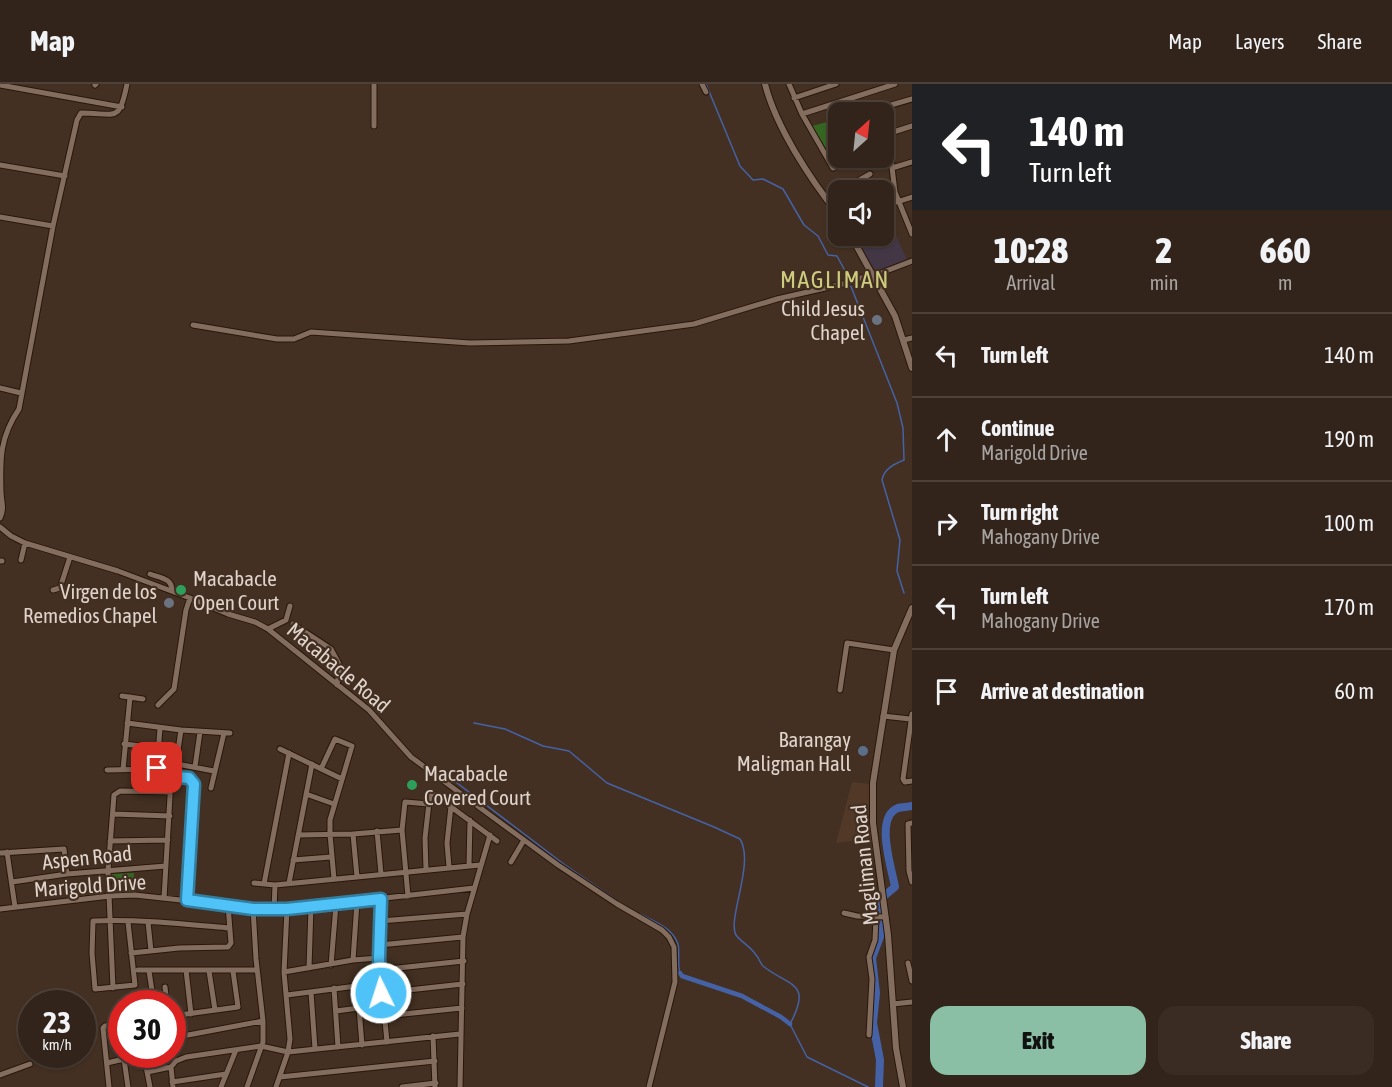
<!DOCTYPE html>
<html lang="en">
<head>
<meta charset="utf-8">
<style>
	body { margin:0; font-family:"Asap Condensed",sans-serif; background:#3a2c23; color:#f1f3f6; height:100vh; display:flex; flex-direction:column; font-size:22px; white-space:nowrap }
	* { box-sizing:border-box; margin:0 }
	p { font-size:20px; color:#a8a4a2 }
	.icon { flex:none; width:33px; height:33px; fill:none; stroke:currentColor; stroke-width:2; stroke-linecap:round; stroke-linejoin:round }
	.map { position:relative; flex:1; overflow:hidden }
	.drawer { display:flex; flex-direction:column; background:#32241a; width:480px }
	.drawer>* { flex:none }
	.banner { background:#202124; color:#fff; overflow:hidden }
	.needle { width:39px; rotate:27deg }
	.controls { position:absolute; left:828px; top:18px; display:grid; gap:12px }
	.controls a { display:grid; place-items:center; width:66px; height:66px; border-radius:12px; background:#32241a; box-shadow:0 2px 4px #0004,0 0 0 2px #4d4139; font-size:30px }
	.speed { position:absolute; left:18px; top:906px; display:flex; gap:12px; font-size:30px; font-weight:700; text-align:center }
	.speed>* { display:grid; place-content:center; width:78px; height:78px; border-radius:50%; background:#32241a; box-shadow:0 2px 4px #0004,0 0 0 2px #4d4139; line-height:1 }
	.speed small { font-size:15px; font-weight:400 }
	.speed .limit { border:9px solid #d22; background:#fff; color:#111 }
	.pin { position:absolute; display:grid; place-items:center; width:51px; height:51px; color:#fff; margin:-26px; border-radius:12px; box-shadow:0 3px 9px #0006 }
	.me { position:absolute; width:66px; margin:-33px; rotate:356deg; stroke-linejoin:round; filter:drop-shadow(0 0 4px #0008) }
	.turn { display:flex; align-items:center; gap:21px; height:126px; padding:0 18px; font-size:27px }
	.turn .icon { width:78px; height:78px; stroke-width:2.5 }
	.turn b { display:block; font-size:42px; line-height:51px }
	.eta { display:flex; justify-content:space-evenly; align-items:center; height:102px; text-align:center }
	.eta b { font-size:36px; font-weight:800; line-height:42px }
	.primary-button { display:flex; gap:12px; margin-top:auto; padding:12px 18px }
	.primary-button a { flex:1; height:69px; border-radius:18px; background:#8abfa5; color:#111; font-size:24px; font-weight:800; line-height:69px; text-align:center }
	.primary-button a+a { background:#3a2c23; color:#f1f3f6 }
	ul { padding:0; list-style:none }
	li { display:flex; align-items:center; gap:18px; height:84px; padding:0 18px; border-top:2px solid #4d4139 }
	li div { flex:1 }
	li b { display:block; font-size:22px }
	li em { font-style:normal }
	header { display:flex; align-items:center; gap:36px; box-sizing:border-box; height:84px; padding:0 30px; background:#32241a; border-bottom:2px solid #4d4139 }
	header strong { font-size:28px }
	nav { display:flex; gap:33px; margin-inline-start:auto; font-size:21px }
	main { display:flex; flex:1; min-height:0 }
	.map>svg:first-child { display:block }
	.built { fill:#513827 }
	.education { fill:#433746 }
	.green { fill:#366522 }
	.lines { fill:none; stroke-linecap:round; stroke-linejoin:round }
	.stream { stroke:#4462a5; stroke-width:1.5 }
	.canal { stroke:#4462a5; stroke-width:4.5 }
	.river { stroke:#4462a5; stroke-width:8 }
	.minor-casing { stroke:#29170b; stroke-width:7 }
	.tertiary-casing { stroke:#29170b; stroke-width:8 }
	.minor { stroke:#836d5e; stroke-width:5 }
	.tertiary { stroke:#836d5e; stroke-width:6 }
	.route-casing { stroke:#337fa1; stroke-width:15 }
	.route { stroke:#4fc3f7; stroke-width:10 }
	.worship-dot { fill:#6b7280; stroke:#433022; stroke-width:2 }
	.leisure-dot { fill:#2e9e5b; stroke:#433022; stroke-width:2 }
	.service-dot { fill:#5c6f8a; stroke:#433022; stroke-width:2 }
	.labels { text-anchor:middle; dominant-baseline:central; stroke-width:4.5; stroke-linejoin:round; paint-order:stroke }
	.poi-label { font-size:21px; fill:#dfd3cb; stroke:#433022; text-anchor:end }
	.street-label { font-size:21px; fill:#dfd3cb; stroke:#433022 }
	.quarter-label { font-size:24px; letter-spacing:1.5px; fill:#cdcc7e; stroke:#433022 }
</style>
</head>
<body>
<header>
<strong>Map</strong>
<nav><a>Map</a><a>Layers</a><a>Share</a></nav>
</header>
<main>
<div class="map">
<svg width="912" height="1003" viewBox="0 0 912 1003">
	<rect width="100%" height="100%" fill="#433022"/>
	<path class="built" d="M852 698 869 700V734L872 755 836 759Z"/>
	<path class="education" d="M884 125 907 176 875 188 855 152H884Z"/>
	<path class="green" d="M838 35V74H847L835 80 812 42Z
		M134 789 135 809 112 810 110 790Z"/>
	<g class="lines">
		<path class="stream" d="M706 0 740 82 753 96 763 95 783 105 804 141 818 152 828 171 837 172 850 196
			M850 200 897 319 903 344 904 376C894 380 884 385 882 396L900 456 897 487 904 509
			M474 639 505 645 543 662 569 667 607 699 714 743 740 755C755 779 727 835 736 851 741 858 751 863 756 871 759 874 760 879 763 882 789 903 813 897 790 940L807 973 868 1003
			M435 688 440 686 565 781 625 822
			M640 830C653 837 673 844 678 860 680 869 677 880 680 889
			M742 912 756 921"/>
		<path class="canal" d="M680 889 682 892 742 912 781 933 790 940"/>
		<path class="river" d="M879 1003 880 976 873 939 876 909 872 874 881 850 878 817 895 803C892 785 874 733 898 724 902 723 908 723 912 722"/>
		<g class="minor-casing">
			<path id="minor" d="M374 0V42
				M702 0 706 8
				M789 0 802 30 833 84 850 74
				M0 1 122 23
				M95 1 96 0
				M794 14 836 0
				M867 28 912 15
				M802 30 895 0
				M888 50 895 108 912 150
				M884 51 912 42
				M0 81 65 92
				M892 84 912 78
				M842 106 870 90
				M827 116 838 109
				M897 118 912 113
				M0 133 53 142
				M873 192 912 177
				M193 241 277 255H294L311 248 470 259 569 257 694 240 777 215 847 199 872 190
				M904 256 912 254
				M0 304 21 309
				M0 434C5 423 1 418 1 407 0 374 0 353 19 325L53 142 77 36 81 29C116 29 119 40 127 0
				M0 443 11 452 25 459 118 487 190 514 228 530 255 538 268 545 369 626 411 673 558 781 617 820 662 846 669 853 674 863 675 898 649 1003
				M21 476 25 459
				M0 477H2
				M150 490C161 494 172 494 172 507
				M53 506 60 504 70 473
				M293 540 331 565 340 582 337 601
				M268 545 286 536 290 522
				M840 606 847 559 894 566
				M122 612 143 615
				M158 621 174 605 186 526 190 514
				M912 630 903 695 905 698 912 697
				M883 632 910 635
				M127 639 181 646 230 649
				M160 644 157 684 166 692 189 694 194 701 187 816
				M124 660 158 664
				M280 665 342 695
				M156 676 214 687
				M176 680 181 646
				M195 683 200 648
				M321 685 335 655 352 662 330 736V750L334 795
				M107 686 158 685
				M123 686 130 613
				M211 704 224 649
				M306 710 334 720
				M113 730 170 732
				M912 739 908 740 909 787 912 798
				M377 747 381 790
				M353 750 357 793
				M298 751 353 750 402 746
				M110 757 168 756
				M7 768 15 823
				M0 769 64 765 67 790
				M293 776 331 773
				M511 778 524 756
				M469 781 470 736
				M449 783 447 759 451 722
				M426 786 425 754 430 710 435 711 497 757
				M12 798 67 790 166 782
				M254 799 275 801
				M289 799 312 680
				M264 800 289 669
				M408 812 402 746 405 718 429 720
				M164 814 171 695
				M381 815 379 874 387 958
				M0 825 110 812 135 811 253 824 287 825 474 804
				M274 825 275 801 480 781
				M844 829 857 832 886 833
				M380 837 467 830
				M128 838 135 901 95 905 92 869 93 837C138 835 184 840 229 844
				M148 838 151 867
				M379 861 463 853
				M131 869 179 864 228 863 231 859 228 821
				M353 876 357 818
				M908 879 912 897
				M331 881 336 821
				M309 884 311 823
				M138 886H257
				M186 886 191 930
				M379 886 464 877
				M149 887 154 920
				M209 887 215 926
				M284 888 353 876 379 874
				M165 903 167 920
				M113 904 108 787 114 711 120 707 170 708
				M334 904 338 963
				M311 908 315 965
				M381 909 463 900
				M287 911 380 899
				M893 920 912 918
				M336 927 359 924 362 961
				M172 932 238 923 233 887
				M384 932 462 924
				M869 951 872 895 869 873 875 856 876 834
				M433 952 435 1003
				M172 954 263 937
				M144 972 150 1003
				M107 979 124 975 128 1003
				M171 983 173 1003
				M147 988 171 983 176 977 186 973 261 962 288 968 460 950
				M0 991 30 980
				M280 993 435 977
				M172 998 226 990
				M109 1003 103 944 105 942 114 941
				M221 1003 236 966
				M247 1003 263 958V937L256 875 253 824
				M276 1003 288 968 290 955 284 888 287 825
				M402 1003 436 999
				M460 1003 463 853 467 830 490 751"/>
		</g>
		<g class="tertiary-casing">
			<path id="tertiary" d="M765 0C776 43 810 95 838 130
				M851 152 895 232 912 284
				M903 1003 896 964 888 851 873 739V699L894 566 912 524"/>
		</g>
		<use href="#minor" class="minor"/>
		<use href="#tertiary" class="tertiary"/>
	</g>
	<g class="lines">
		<g class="route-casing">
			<path id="route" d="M157 684 165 692 189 694 194 700 187 816 253 825H287L381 815 379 874 381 909"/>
		</g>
		<use href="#route" class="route"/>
	</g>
	<g class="worship-dot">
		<circle cx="877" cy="236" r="6"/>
		<circle cx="169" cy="519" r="6"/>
	</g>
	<g class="leisure-dot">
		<circle cx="181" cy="506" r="6"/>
		<circle cx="412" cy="701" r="6"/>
	</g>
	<circle class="service-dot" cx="863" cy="667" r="6"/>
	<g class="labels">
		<g class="poi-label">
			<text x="865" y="224">Child Jesus<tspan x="865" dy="24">Chapel</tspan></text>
			<text x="193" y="494" text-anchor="start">Macabacle<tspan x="193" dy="24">Open Court</tspan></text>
			<text x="157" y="507">Virgen de los<tspan x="157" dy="24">Remedios Chapel</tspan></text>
			<text x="851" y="655">Barangay<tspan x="851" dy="24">Maligman Hall</tspan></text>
			<text x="424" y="689" text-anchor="start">Macabacle<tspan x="424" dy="24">Covered Court</tspan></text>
		</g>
		<g class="street-label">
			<text transform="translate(339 583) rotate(40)">Macabacle Road</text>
			<text transform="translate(87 773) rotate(-6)">Aspen Road</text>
			<text transform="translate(864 781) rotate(-96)">Magliman Road</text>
			<text transform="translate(90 801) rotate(-4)">Marigold Drive</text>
		</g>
		<g class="quarter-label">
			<text x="835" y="195">MAGLIMAN</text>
		</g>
	</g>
</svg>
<div class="controls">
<a><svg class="needle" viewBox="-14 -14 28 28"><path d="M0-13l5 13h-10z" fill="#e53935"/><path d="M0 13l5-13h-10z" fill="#a8a4a2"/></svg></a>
<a><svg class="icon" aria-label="sound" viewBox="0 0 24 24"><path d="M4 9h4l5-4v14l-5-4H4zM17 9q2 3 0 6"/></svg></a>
</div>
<div class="speed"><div>23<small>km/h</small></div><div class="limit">30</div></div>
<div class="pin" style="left:157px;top:684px;background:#d93025"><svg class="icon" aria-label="arrive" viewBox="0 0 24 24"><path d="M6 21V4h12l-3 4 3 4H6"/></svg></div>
<svg class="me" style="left:381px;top:909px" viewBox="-20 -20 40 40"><circle r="17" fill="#4fc3f7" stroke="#fff" stroke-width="3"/><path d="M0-11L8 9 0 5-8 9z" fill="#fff"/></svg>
</div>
<section class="drawer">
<div class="banner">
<div class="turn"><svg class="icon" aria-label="left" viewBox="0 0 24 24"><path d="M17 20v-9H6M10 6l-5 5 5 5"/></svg><div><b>140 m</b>Turn left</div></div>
</div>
<div class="eta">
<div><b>10:28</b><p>Arrival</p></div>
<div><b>2</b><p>min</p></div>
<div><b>660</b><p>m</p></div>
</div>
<ul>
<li><svg class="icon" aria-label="left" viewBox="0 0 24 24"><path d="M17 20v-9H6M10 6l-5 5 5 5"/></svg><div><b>Turn left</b></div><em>140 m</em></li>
<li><svg class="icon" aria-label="ahead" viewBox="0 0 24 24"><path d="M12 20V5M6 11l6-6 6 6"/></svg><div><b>Continue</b><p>Marigold Drive</p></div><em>190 m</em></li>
<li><svg class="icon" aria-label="right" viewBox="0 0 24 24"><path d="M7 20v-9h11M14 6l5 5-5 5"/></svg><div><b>Turn right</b><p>Mahogany Drive</p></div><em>100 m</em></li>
<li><svg class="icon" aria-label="left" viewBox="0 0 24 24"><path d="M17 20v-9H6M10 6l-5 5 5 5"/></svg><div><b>Turn left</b><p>Mahogany Drive</p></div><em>170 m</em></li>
<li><svg class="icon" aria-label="arrive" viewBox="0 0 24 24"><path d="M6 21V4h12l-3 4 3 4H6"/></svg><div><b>Arrive at destination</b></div><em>60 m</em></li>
</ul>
<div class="primary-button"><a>Exit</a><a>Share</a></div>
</section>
</main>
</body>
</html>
